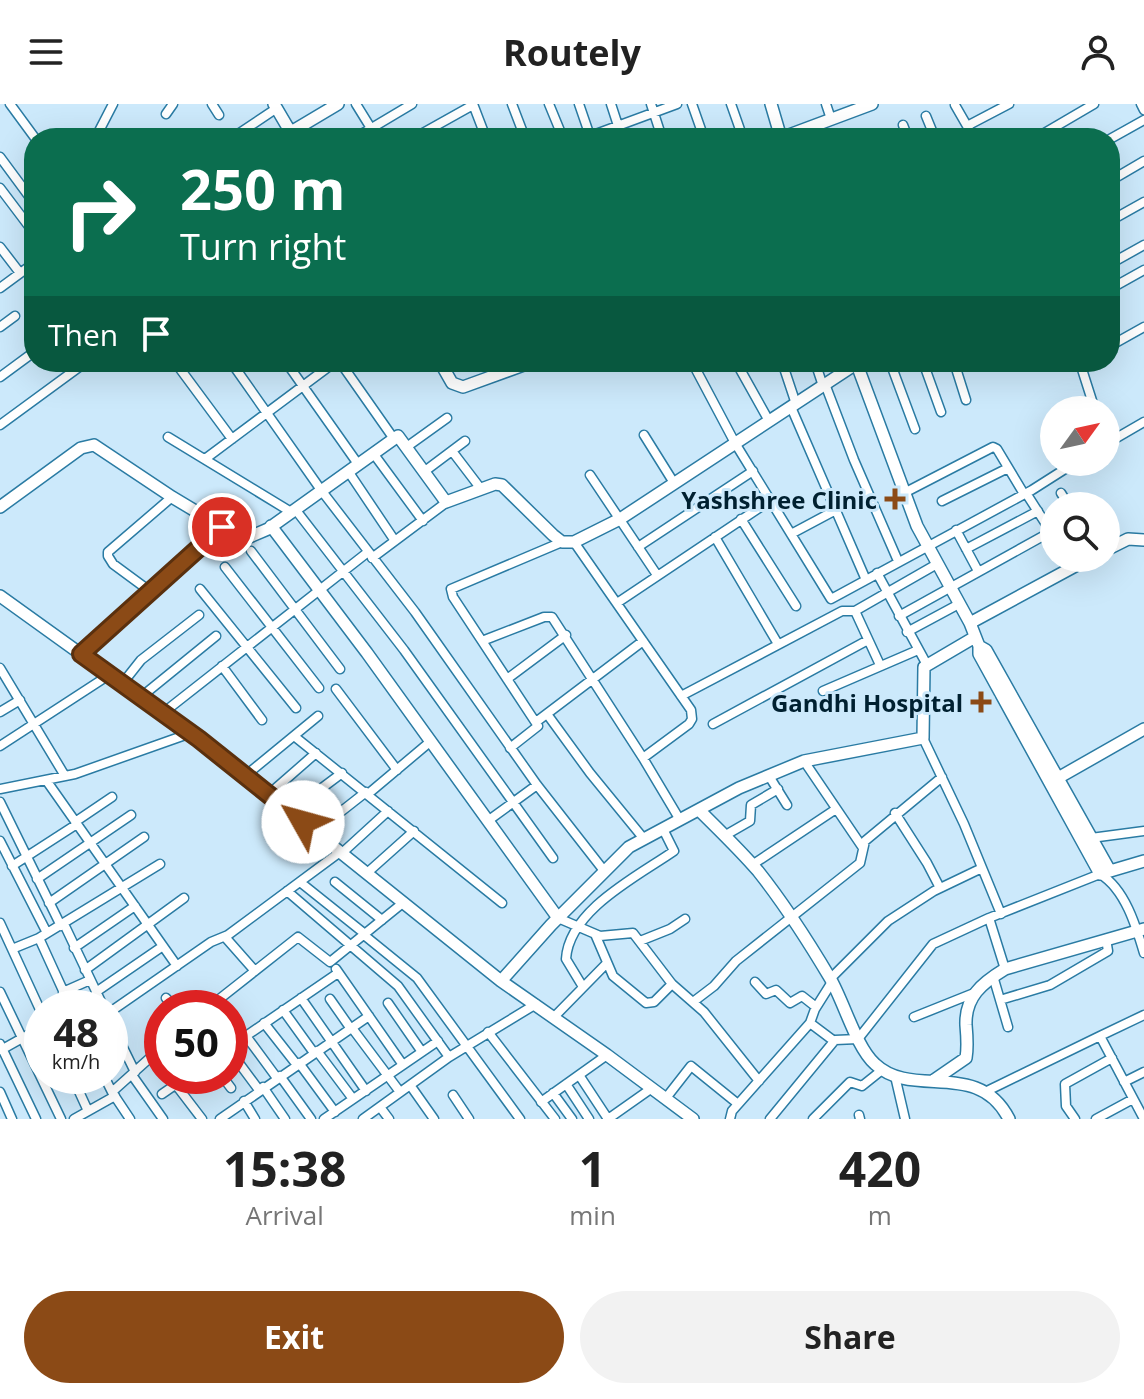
<!DOCTYPE html>
<html lang="en">
<head>
<meta charset="utf-8">
<style>
	body { margin:0; font-family:"Open Sans",sans-serif; background:#f2f2f2; color:#222; height:100vh; display:flex; flex-direction:column; font-size:30px; white-space:nowrap }
	* { box-sizing:border-box; margin:0 }
	p { font-size:26px; color:#767676 }
	.icon { flex:none; width:44px; height:44px; fill:none; stroke:currentColor; stroke-width:2; stroke-linecap:round; stroke-linejoin:round }
	.map { position:relative; height:1015px; overflow:hidden }
	.side { display:flex; flex-direction:column; background:#fff; flex:1 }
	.side>* { flex:none }
	.top-card { position:absolute; left:24px; top:24px; width:1096px; height:244px; border-radius:32px; box-shadow:0 8px 32px #0002; background:#0b6e4f; color:#fff; overflow:hidden }
	.needle { width:52px; rotate:57deg }
	.controls { position:absolute; left:1040px; top:292px; display:grid; gap:16px }
	.controls a { display:grid; place-items:center; width:80px; height:80px; border-radius:50%; background:#fff; box-shadow:0 8px 32px #0002; font-size:40px }
	.speed { position:absolute; left:24px; top:886px; display:flex; gap:16px; font-size:40px; font-weight:700; text-align:center }
	.speed>* { display:grid; place-content:center; width:104px; height:104px; border-radius:50%; background:#fff; box-shadow:0 8px 32px #0002; line-height:1 }
	.speed small { font-size:20px; font-weight:400 }
	.speed .limit { border:12px solid #d22; background:#fff; color:#111 }
	.pin { position:absolute; display:grid; place-items:center; width:68px; height:68px; color:#fff; margin:-34px; border:4px solid #fff; border-radius:50%; box-shadow:0 2px 8px #0007 }
	.me { position:absolute; width:88px; margin:-44px; rotate:308deg; stroke-linejoin:round; filter:drop-shadow(0 0 6px #0008) }
	.turn { display:flex; align-items:center; gap:28px; height:168px; padding:0 24px; font-size:36px }
	.turn .icon { width:104px; height:104px; stroke-width:2.5 }
	.turn b { display:block; font-size:56px; line-height:68px }
	.then { display:flex; align-items:center; height:76px; padding:0 24px; background:#0003; gap:16px; font-size:30px }
	.eta { display:flex; justify-content:space-evenly; align-items:center; height:136px; text-align:center }
	.eta b { font-size:48px; font-weight:700; line-height:56px }
	.cta { display:flex; gap:16px; margin-top:auto; padding:16px 24px }
	.cta a { flex:1; height:92px; border-radius:48px; background:#8b4a16; color:#fff; font-size:32px; font-weight:700; line-height:92px; text-align:center }
	.cta a+a { background:#f2f2f2; color:#222 }
	header { display:flex; justify-content:space-between; align-items:center; height:104px; padding:0 24px; background:#fff; font-size:36px; font-weight:700 }
	.map>svg:first-child { display:block }
	.lines { fill:none; stroke-linecap:round; stroke-linejoin:round }
	.street-casing { stroke:#2a7ba3; stroke-width:11 }
	.secondary-casing { stroke:#2a7ba3; stroke-width:14 }
	.street { stroke:#fff; stroke-width:8 }
	.secondary { stroke:#fff; stroke-width:11 }
	.route-casing { stroke:#5a300e; stroke-width:20 }
	.route { stroke:#8b4a16; stroke-width:14 }
	.poi-dot { fill:#8b4a16; stroke:#cce9fb; stroke-width:3 }
	.labels { text-anchor:middle; dominant-baseline:central; stroke-width:6; stroke-linejoin:round; paint-order:stroke }
	.poi-label { font-size:24px; font-weight:bold; fill:#002030; stroke:#cce9fb; text-anchor:end }
</style>
</head>
<body>
<header><svg class="icon" aria-label="menu" viewBox="0 0 24 24"><path d="M4 6h16M4 12h16M4 18h16"/></svg>Routely<svg class="icon" aria-label="person" viewBox="0 0 24 24"><circle cx="12" cy="8" r="4"/><path d="M4 21q1-7 8-7t8 7"/></svg></header>
<div class="map">
<svg width="1144" height="1015" viewBox="0 0 1144 1015">
	<rect width="100%" height="100%" fill="#cce9fb"/>
	<g class="lines">
		<g class="street-casing">
			<path id="street" d="M10 0 35 34
				M212 0 219 11
				M356 0 377 34
				M473 0 486 34
				M512 0 525 34
				M549 0 563 34
				M579 0 590 32
				M611 0 622 34
				M651 0 662 34
				M692 0 704 34
				M731 0 743 34
				M826 0 831 15
				M1141 0 1144 6
				M955 1 974 34
				M166 10 173 0
				M926 12 935 34
				M903 21 908 34
				M967 22 1009 0
				M98 29 113 0
				M877 32V34
				M232 34 277 4
				M355 34 412 0
				M414 34 473 1
				M585 34 677 0
				M1036 34 1094 0
				M1110 35 1144 16
				M0 53 34 99
				M1110 77 1144 57
				M0 84 34 129
				M1110 117 1144 98
				M0 143 20 169
				M1110 160 1144 141
				M0 184 34 159
				M1110 185 1144 166
				M0 223 15 212
				M1110 242 1144 223
				M175 258 232 335
				M231 258 321 386 415 508 537 681 605 768
				M286 258 358 360
				M340 258 394 335
				M692 258 735 339 831 495 1032 386 1076 358
				M736 258 769 317
				M782 258 796 300
				M815 258 823 282
				M890 258 915 325
				M923 258 941 308
				M954 258 966 296
				M1080 259 1095 306
				M0 273 34 248
				M825 280 854 356 898 457
				M791 303 866 476
				M0 321 86 258
				M644 331 674 379
				M168 333 291 408
				M1106 340 1144 318
				M408 342 447 314
				M452 347 481 385
				M373 349 423 417
				M205 355 335 258
				M348 367 395 437
				M425 367 465 337
				M590 371 657 471
				M904 389 993 343 997 345 1024 390
				M1026 389 1051 428
				M1061 389 1069 402
				M942 397 1008 364
				M295 405 404 546 553 754
				M741 415 796 502
				M956 426 978 467
				M791 430 836 406
				M715 433 778 540
				M638 443 753 367
				M966 445 1038 407
				M251 447 340 565
				M372 454 447 398
				M225 463 319 584
				M877 469 926 559
				M200 485 296 604
				M151 488 113 460 108 452V448L172 393
				M617 499 771 396
				M899 512 1054 426
				M907 528 959 500
				M482 537 544 513H552L643 654 689 620 692 615 691 606 574 438
				M81 550 222 423
				M880 561 855 507 937 460
				M222 562 262 616
				M0 564 65 672
				M507 575 566 531
				M122 580 141 556 199 511
				M336 585 397 666
				M823 587 918 546
				M681 592 842 507H855
				M141 593 216 532
				M0 608 20 596
				M163 609 368 448
				M547 610 590 669 644 735
				M536 618 643 537
				M713 620 868 536
				M294 632 502 799
				M923 634 964 720 1001 810
				M0 642 109 571
				M510 644 538 622 453 493 451 485 562 438
				M643 654 680 716
				M804 657 863 744
				M245 672 318 612
				M769 672 787 701
				M46 676 177 862
				M0 685 75 670 191 629
				M368 690 431 637
				M268 691 316 649
				M0 698 61 822
				M290 708 342 669
				M895 709 927 759 940 784
				M489 716 537 681
				M75 718 112 693
				M315 728 366 688
				M724 732 750 717 751 701 778 685
				M1091 734 1144 727
				M0 737 47 829
				M342 749 388 707
				M752 761 836 705
				M12 762 77 720
				M367 769 414 727
				M37 775 131 711
				M300 778 365 830
				M335 778 382 816
				M287 787 398 882 449 953
				M49 799 144 733
				M558 814 600 832 633 829 672 880 704 908 759 977
				M0 819 42 910
				M64 820 104 904
				M595 830 613 872 646 899 654 898 672 880
				M364 831 417 874 520 1015
				M225 833 255 867
				M640 837 670 825 685 815
				M74 844 135 802
				M12 845 39 834
				M336 865 403 961
				M1005 865 989 814 1100 770C1125 785 1136 822 1144 849
				M85 866 184 794
				M993 872 1008 923
				M830 875 888 817 934 787 982 764
				M755 878 766 890 776 886 790 899 802 892 816 903
				M583 883 566 855C569 806 638 772 674 747L663 725
				M0 888 61 1015
				M63 888 90 876
				M96 888 163 842
				M166 894 175 904
				M301 894 366 987
				M330 895 351 925
				M1000 896 1050 881 1108 847 1106 835
				M693 898 714 882 736 857 860 759 865 737 942 673
				M388 899 422 948
				M71 904 39 834 160 760
				M208 904 298 833 330 858 404 798
				M283 906 314 949
				M110 908 211 838 228 831 340 748
				M554 913 607 859
				M914 913 974 889
				M110 917 135 968
				M264 919 297 961
				M810 919 834 937
				M352 924 400 988
				M488 928 555 1015
				M246 932 277 974
				M1100 932 1144 911
				M0 940 36 1015
				M230 943 338 869
				M1 946 42 923
				M230 947 259 986
				M317 947 353 995
				M299 959 335 1008
				M132 971 163 1015
				M579 971 608 1015
				M72 972 88 1007
				M104 972 112 988
				M222 972 231 984
				M280 972 311 1015
				M895 972 905 1015
				M1124 978 1144 968
				M566 980 589 1015
				M176 981 202 1015
				M410 981 434 1015
				M263 983 285 1015
				M987 987 1100 932 1144 1015
				M0 988 12 1015
				M553 989 572 1015
				M162 990 188 972
				M453 991 469 1015
				M666 994 691 962 738 1000
				M244 997 255 1015
				M541 998 607 951
				M380 1003 389 1015
				M859 1011 860 1015
				M74 1015 115 992
				M130 1015 112 988 162 943
				M220 1015 369 912
				M324 1015 438 937
				M363 1015 449 953 536 900
				M608 1015 652 984
				M730 1015 732 1007 810 919 815 905 832 878
				M770 1015 835 936 858 935 933 840 989 814
				M813 1015 850 978 862 982 882 966
				M1075 1015 1066 1002 1065 980 1112 954
				M1096 1015 1133 995"/>
		</g>
		<g class="secondary-casing">
			<path id="secondary" d="M274 0 294 34
				M771 0 781 34
				M291 28 338 0
				M781 34 872 0
				M440 258 452 279 463 283 532 258
				M856 258 917 422 970 519 979 542V550L1100 770 1144 757
				M0 403 81 344 94 341 172 393 222 423 247 434 268 425 398 332 446 398 495 380 502 381 553 431 562 438H574L620 415 856 260
				M271 422 367 549 558 814
				M1106 446 1128 435 1144 436
				M0 492 199 635 501 877 607 951 693 1015
				M970 519 1090 454
				M979 542 986 546 1110 767
				M1058 674 1144 625
				M699 706C719 726 740 746 758 767 785 801 808 837 830 874 844 898 856 943 875 960 913 996 978 954 1009 1015
				M501 877 551 821 629 743 739 684 804 657 923 634 924 563 975 533
				M934 976 966 954C968 943 967 932 966 921 965 893 982 879 1005 865L1144 825"/>
		</g>
		<use href="#street" class="street"/>
		<use href="#secondary" class="secondary"/>
	</g>
	<g class="lines">
		<g class="route-casing">
			<path id="route" d="M222 423 81 550 199 635 303 718"/>
		</g>
		<use href="#route" class="route"/>
	</g>
	<g class="poi-dot">
		<path d="M891 383h8v8h8v8h-8v8h-8v-8h-8v-8h8z"/>
		<path d="M977 586h8v8h8v8h-8v8h-8v-8h-8v-8h8z"/>
	</g>
	<g class="labels">
		<g class="poi-label">
			<text x="877" y="395">Yashshree Clinic</text>
			<text x="963" y="598">Gandhi Hospital</text>
		</g>
	</g>
</svg>
<div class="controls">
<a><svg class="needle" viewBox="-14 -14 28 28"><path d="M0-13l5 13h-10z" fill="#e53935"/><path d="M0 13l5-13h-10z" fill="#767676"/></svg></a>
<a><svg class="icon" aria-label="search" viewBox="0 0 24 24"><circle cx="10" cy="10" r="6"/><path d="M15 15l6 6"/></svg></a>
</div>
<div class="speed"><div>48<small>km/h</small></div><div class="limit">50</div></div>
<div class="pin" style="left:222px;top:423px;background:#d93025"><svg class="icon" aria-label="arrive" viewBox="0 0 24 24"><path d="M6 21V4h12l-3 4 3 4H6"/></svg></div>
<svg class="me" style="left:303px;top:718px" viewBox="-20 -20 40 40"><circle r="19" fill="#fff"/><path d="M0-13L10 11 0 6-10 11z" fill="#8b4a16"/></svg>
<div class="top-card">
<div class="turn"><svg class="icon" aria-label="right" viewBox="0 0 24 24"><path d="M7 20v-9h11M14 6l5 5-5 5"/></svg><div><b>250 m</b>Turn right</div></div>
<div class="then">Then<svg class="icon" aria-label="arrive" viewBox="0 0 24 24"><path d="M6 21V4h12l-3 4 3 4H6"/></svg></div>
</div>
</div>
<section class="side">
<div class="eta">
<div><b>15:38</b><p>Arrival</p></div>
<div><b>1</b><p>min</p></div>
<div><b>420</b><p>m</p></div>
</div>
<div class="cta"><a>Exit</a><a>Share</a></div>
</section>
</body>
</html>
